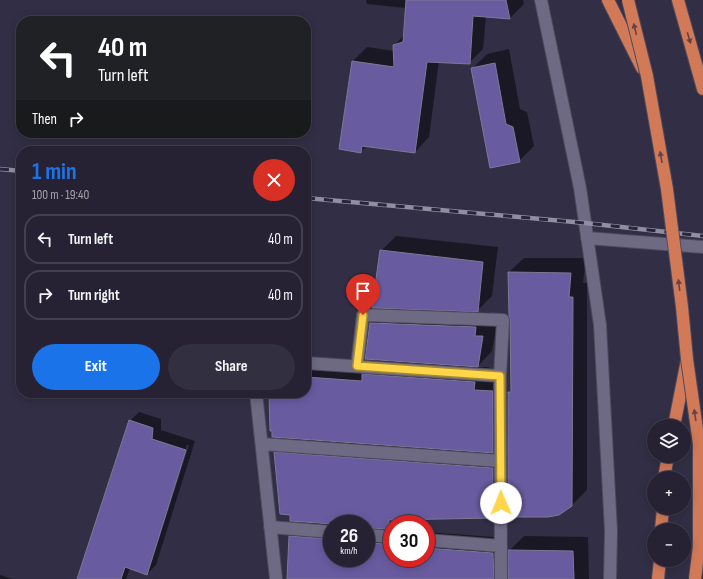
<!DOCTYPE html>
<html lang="en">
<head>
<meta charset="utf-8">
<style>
	body { margin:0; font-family:"Sofia Sans Condensed",sans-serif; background:#322f40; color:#f1f3f6; height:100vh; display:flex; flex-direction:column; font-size:15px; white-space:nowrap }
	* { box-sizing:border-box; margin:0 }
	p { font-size:13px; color:#a4a4ac }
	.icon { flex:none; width:22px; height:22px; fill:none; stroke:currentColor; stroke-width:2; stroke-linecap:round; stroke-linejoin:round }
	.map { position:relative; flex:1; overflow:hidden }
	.drawer { position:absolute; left:16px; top:146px; width:295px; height:252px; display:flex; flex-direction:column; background:#262234; border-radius:16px; box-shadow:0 2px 10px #0003,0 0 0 1px #423f4f }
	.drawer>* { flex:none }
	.guide { position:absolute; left:16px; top:16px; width:295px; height:122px; border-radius:16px; box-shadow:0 2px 10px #0003,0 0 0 1px #423f4f; background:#202124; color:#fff; overflow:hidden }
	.buttons { position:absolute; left:647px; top:419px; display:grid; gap:8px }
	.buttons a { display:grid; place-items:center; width:44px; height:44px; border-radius:50%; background:#262234; box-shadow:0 2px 10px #0003,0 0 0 1px #423f4f; font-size:20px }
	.speed { position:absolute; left:323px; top:515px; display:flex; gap:8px; font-size:20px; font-weight:700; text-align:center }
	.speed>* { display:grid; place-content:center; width:52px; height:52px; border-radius:50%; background:#262234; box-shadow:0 2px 10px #0003,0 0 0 1px #423f4f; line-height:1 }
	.speed small { font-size:10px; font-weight:400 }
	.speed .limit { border:6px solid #d22; background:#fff; color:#111 }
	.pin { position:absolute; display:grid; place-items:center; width:34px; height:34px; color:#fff; margin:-41px -17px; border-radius:50% 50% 50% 0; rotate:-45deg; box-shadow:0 0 4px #0007 }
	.pin .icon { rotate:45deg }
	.me { position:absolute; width:44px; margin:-22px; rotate:359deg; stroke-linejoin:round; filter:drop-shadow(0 0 3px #0008) }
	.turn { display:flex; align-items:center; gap:14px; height:84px; padding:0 16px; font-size:18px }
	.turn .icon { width:52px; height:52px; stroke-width:2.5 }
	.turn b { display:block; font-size:28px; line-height:34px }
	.then { display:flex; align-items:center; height:38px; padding:0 16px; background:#0003; gap:8px; font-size:15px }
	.round { display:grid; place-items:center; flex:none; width:42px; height:42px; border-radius:21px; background:#322f40 }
	.summary { display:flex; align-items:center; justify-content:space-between; height:68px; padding:0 16px }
	h1 { font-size:24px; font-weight:700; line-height:30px; color:#1a73e8 }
	.action { display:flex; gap:8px; margin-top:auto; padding:8px 16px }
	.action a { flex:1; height:46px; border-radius:24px; background:#1a73e8; color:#fff; font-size:16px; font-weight:700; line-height:46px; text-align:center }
	.action a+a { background:#322f40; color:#f1f3f6 }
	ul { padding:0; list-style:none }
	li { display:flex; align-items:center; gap:12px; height:50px; margin:0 8px 6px; padding:0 8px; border:2px solid #423f4f; border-radius:16px }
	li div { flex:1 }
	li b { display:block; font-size:15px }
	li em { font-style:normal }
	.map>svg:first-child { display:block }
	.shadow { fill:#0007; fill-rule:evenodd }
	.building { fill:#695ba0; stroke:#7d7994 }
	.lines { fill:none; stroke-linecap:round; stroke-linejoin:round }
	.street-casing { stroke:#4d4a5d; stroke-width:14 }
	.highway-casing { stroke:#4d4a5d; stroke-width:14 }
	.street { stroke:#6e6a84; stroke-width:12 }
	.highway { stroke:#d27a58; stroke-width:12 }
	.rail-casing { stroke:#908ea0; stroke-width:4.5 }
	.rail { stroke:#28243b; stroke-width:3; stroke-dasharray:9; stroke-linecap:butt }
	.highway-bridge-casing { stroke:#4d4a5d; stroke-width:14; stroke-linecap:butt }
	.highway-bridge { stroke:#d27a58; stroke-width:12 }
	.oneway { fill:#644245 }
	.route-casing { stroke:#a68a30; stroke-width:10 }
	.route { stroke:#ffd54a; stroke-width:7 }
</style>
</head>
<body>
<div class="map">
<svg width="703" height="579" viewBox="0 0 703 579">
	<rect width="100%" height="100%" fill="#322e45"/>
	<path class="shadow" d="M366 0H523L524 4 510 18 486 16 483 49 469 63 439 61 429 137 415 152 366 146 361 152 353 61 367 47 394 51V46L404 35 406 8 367 4Z
		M509 49 520 109 527 112 534 146 519 161 472 69 487 54Z
		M396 236 498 247 492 296 476 312H490L489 321 497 322 492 351 477 367H489L488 375 507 377V394L512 389 509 272 524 258H586L583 283H587V490L572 505 509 500 493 517 397 519 388 529H392V558H426V532L508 538V552L524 536 588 537 589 579H288L290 536 305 521 291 514 275 453 290 437 270 393H306V361L372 366 379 359 371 323 387 307 381 251ZM509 436V454L492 453ZM332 524H366V558H332Z
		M139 412 161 419V430L195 441 156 565 147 574 130 568 126 579H78L130 421ZM187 445H189L151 564H149Z
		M0 575 13 579H0Z"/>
	<path class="building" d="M406 0H506L510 19 473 16 470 64 427 62 415 153 362 146 361 153 339 149 352 61 394 67 393 45 403 42Z
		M495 63 506 124 513 127 520 162 490 168 471 68Z
		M380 250 483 262 478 312 372 308Z
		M508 272 571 273 569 297H573L572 506 559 515 548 517H508V392H511L510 320 509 316Z
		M370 323 476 327 475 336H483L478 367 365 359Z
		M362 374 475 382 474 390 493 391V453L272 437V431H270L269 393H306V377L362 381Z
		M129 420 153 428 152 439 186 450 147 575 125 567 121 579H77Z
		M274 452 493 468V518L389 520V529L366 528V522L332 519V524L290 521V515L280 514Z
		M289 536 332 539V558H366V543L388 544V546H392V558H426V548L493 553 494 579H287Z
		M508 550 573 551 574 579H508Z"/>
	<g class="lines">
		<g class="street-casing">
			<path id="street" d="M541 0 580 188 600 325 611 531 610 579
				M587 238 703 247
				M306 363 500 376
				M357 366 363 315 503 320 500 376 501 579
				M256 393 276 579
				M262 444 500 461
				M270 527 332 532
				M366 535 392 537
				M426 540 501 546"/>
		</g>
		<g class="highway-casing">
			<path id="highway" d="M608 0 642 68
				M678 0 703 89
				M674 426 687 360
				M664 478 668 456
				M661 530 663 508
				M658 579 660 560"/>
		</g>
		<use href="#street" class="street"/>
		<use href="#highway" class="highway"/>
		<g class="rail-casing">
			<path id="rail" d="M0 169 21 171
				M306 198 585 223 703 236"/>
		</g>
		<use href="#rail" class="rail"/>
		<g class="highway-bridge-casing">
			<path id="highway-bridge" d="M628 0 647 76 667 189 682 307 687 359 699 444V546L695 579"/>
		</g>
		<use href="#highway-bridge" class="highway-bridge"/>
	</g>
	<defs><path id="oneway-solid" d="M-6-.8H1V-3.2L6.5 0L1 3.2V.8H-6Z"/></defs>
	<g class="oneway">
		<use href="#oneway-solid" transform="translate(635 29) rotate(-104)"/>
		<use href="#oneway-solid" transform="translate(689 38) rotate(74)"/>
		<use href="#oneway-solid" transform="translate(661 157) rotate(-100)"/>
		<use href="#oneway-solid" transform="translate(679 285) rotate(-97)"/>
		<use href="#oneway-solid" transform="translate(695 415) rotate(-98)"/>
	</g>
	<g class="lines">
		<g class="route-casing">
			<path id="route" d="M363 315 357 366 500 376 501 503"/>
		</g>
		<use href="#route" class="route"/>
	</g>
</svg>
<div class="buttons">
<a><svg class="icon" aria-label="layers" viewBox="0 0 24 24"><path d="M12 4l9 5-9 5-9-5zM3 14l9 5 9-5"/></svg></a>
<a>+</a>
<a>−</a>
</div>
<div class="speed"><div>26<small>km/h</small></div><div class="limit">30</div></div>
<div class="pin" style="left:363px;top:315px;background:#d93025"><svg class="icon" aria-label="arrive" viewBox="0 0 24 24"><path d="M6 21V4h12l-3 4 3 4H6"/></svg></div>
<svg class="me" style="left:501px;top:503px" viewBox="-20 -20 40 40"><circle r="19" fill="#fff"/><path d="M0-13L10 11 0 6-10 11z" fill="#ffd54a"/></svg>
<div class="guide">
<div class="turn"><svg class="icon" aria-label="left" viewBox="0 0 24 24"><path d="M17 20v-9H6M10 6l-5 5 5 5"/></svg><div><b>40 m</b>Turn left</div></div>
<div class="then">Then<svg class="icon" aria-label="right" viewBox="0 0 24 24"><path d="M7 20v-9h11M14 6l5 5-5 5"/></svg></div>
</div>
<section class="drawer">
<div class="summary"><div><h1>1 min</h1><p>100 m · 19:40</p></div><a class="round" style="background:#d93025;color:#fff"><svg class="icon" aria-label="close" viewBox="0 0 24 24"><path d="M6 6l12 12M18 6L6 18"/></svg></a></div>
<ul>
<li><svg class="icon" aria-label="left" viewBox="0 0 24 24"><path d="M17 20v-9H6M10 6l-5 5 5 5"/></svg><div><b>Turn left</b></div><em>40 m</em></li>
<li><svg class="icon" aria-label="right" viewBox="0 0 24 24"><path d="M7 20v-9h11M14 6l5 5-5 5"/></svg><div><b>Turn right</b></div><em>40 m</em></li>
</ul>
<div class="action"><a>Exit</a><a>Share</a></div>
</section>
</div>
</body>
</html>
